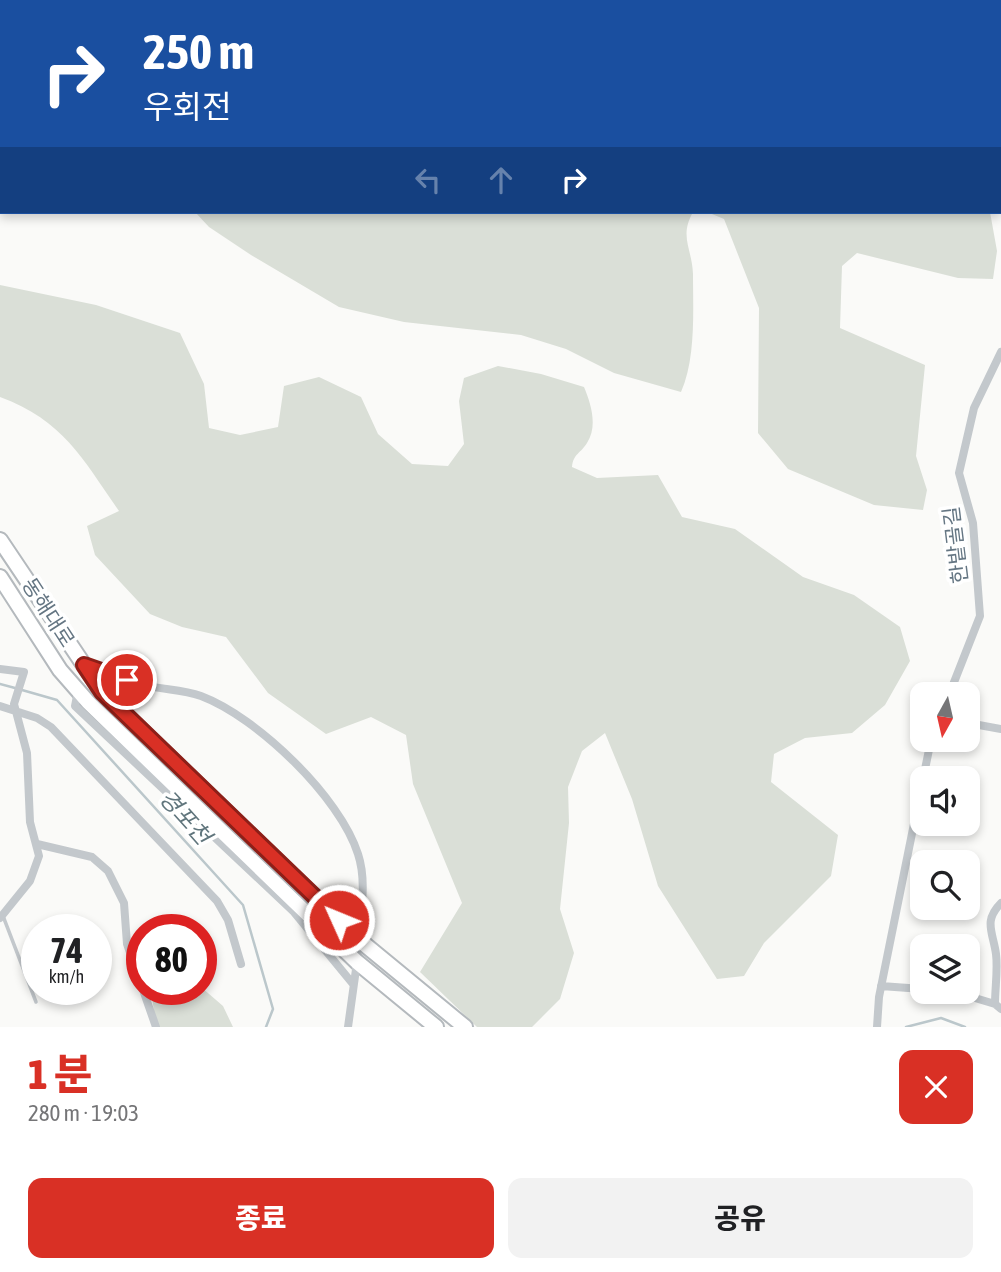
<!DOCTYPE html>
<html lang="ko">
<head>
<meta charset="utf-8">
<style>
	body { margin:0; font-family:"Asap Condensed","Noto Sans KR",sans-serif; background:#f2f2f2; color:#202124; height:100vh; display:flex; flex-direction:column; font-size:26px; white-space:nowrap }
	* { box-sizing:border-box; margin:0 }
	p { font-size:23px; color:#757577 }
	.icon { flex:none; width:38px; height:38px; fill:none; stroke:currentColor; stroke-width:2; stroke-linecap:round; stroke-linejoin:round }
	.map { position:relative; height:1027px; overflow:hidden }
	.drawer { display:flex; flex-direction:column; background:#fff; flex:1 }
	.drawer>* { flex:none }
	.top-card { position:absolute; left:0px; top:0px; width:1001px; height:214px; box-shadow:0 4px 10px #0003; background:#1a4fa0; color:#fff; overflow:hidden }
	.needle { width:46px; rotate:188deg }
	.tools { position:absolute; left:910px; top:682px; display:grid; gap:14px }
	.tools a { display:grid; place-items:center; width:70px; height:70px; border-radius:14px; background:#fff; box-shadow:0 4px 10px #0003; font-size:35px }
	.speed { position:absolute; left:21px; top:914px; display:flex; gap:14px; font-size:35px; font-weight:700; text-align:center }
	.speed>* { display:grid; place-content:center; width:91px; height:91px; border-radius:50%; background:#fff; box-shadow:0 4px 10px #0003; line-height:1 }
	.speed small { font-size:18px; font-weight:400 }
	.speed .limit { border:10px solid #d22; background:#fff; color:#111 }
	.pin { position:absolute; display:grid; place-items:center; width:60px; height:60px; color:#fff; margin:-30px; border:4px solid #fff; border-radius:50%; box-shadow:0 2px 7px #0007 }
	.me { position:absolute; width:77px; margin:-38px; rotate:314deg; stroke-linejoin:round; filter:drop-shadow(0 0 5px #0008) }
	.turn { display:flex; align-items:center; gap:24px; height:147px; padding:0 28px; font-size:32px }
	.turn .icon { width:91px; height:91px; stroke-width:2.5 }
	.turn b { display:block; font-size:49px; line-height:60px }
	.lanes { display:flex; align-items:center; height:66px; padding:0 28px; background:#0003; justify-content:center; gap:35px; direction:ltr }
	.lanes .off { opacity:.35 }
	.round { display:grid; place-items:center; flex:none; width:74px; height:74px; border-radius:14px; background:#f2f2f2 }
	.head { display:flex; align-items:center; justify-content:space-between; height:119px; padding:0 28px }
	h1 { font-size:42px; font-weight:800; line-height:52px; color:#d93025 }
	.cta { display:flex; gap:14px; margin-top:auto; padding:14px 28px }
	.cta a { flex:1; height:80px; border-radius:14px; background:#d93025; color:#fff; font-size:28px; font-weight:800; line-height:80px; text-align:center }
	.cta a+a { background:#f2f2f2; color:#202124 }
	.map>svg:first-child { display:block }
	.green { fill:#dadfd7 }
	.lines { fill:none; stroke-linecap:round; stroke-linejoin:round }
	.stream { stroke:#bbc7cb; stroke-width:2.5 }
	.highway-casing { stroke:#b4b9bd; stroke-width:18 }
	.lane { stroke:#c3c8cc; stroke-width:3.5 }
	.street { stroke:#c3c8cc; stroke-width:8 }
	.highway { stroke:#fff; stroke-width:14 }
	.route-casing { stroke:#8d1f18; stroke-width:18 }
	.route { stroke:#d93025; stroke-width:12 }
	.labels { text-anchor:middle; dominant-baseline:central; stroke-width:7; stroke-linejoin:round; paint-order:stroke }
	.street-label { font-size:21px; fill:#657683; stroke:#fff }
	.water-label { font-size:23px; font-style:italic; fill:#60757c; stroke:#fff }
</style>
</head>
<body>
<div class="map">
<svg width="1001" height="1027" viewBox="0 0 1001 1027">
	<rect width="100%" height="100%" fill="#fafaf8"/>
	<path class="green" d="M691 0H1001V19L999 2Z
		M195 212H693C679 237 692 248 693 274 693 311 696 358 681 392L614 373 566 349 521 335 404 322 339 307 251 255 209 227Z
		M707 212H990L997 251 993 279 958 278 857 253 842 266 840 328 925 365 916 456 927 490 923 510 874 505 788 469 758 433 759 308 724 219Z
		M0 285 96 305 180 333 204 384 209 428 240 435 278 427 284 386 319 377 361 397 378 434 412 464 448 466 464 444 459 401 464 378 498 366 541 374 584 387C591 404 598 426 587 443 581 453 573 454 572 467L597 478 658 475 682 517 735 529 803 577 854 595 900 627 910 661 885 705 852 733 805 738 774 754 771 782 838 835 831 876 764 943 744 976 717 979 658 886 632 799 605 733 582 751 568 787 569 823 560 909 574 953 560 999 532 1027H477L420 972 462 903 413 784 406 735 371 717 326 734 268 693 226 637 182 627 150 614 95 555 87 526 119 511C82 458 64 421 0 397Z
		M201 987 223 1006 233 1027H156L151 989Z"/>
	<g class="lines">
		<path class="stream" d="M0 684 15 688
			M22 690 57 700 243 905 273 1009 266 1027
			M906 1027 941 1018 965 1027"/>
		<g class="highway-casing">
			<path id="highway" d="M0 540 102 692 358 939 465 1027
				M0 577 60 670 88 702 357 962 436 1027"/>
		</g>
		<path class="lane" d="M3 916 36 1002"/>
		<path class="street" d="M68 2 69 0
			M0 55 2 54
			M88 667C106 674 125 681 144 685 163 690 182 689 201 696 257 717 340 797 358 854 367 881 361 912 358 939
			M0 669 24 672 14 704 27 753 30 822 39 856 30 881 0 918
			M78 691 75 706 293 911 353 984
			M949 695 980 616 973 523 959 473 974 408 1001 352
			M0 706 37 718 51 727 217 901 228 920 241 964
			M968 723 1001 729
			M923 779 931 740
			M37 844 92 857 108 871 124 903 127 944 156 1027
			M881 986 922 989
			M955 992 995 1004 1001 1009
			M995 1004C995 988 998 970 996 954 993 932 983 921 1001 903
			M348 1027 357 962
			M877 1027 879 997 922 784"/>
		<use href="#highway" class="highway"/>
	</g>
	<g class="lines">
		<g class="route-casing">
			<path id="route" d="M127 680 84 665 102 692 339 920"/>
		</g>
		<use href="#route" class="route"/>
	</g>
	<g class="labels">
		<g class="street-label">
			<text transform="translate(955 545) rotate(-97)">한밭골길</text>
			<text transform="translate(49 612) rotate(57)">동해대로</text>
		</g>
		<g class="water-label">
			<text transform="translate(185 817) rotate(48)">경포천</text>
		</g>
	</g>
</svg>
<div class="tools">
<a><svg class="needle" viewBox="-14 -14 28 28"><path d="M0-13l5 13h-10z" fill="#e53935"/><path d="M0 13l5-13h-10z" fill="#757577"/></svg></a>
<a><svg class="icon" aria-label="sound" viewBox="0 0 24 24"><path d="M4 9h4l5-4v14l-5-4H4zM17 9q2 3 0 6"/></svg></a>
<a><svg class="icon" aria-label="search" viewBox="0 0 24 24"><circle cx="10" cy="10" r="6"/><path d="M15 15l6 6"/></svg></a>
<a><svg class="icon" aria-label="layers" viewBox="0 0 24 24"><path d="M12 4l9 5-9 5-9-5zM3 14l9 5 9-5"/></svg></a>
</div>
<div class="speed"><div>74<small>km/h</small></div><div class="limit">80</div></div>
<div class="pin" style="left:127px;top:680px;background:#d93025"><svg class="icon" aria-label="arrive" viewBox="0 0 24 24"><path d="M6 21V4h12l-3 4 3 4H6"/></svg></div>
<svg class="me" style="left:339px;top:920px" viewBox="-20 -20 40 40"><circle r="17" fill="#d93025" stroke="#fff" stroke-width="3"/><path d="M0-11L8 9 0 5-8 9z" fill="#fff"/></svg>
<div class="top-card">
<div class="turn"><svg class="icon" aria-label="right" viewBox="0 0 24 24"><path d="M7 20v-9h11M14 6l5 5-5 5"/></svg><div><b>250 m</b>우회전</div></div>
<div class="lanes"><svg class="icon off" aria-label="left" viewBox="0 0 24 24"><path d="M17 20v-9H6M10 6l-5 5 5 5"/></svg><svg class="icon off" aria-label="ahead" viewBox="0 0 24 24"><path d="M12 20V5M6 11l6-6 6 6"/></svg><svg class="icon" aria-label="right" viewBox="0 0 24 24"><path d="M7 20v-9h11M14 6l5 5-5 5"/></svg></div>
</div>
</div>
<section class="drawer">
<div class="head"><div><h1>1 분</h1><p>280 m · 19:03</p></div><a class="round" style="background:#d93025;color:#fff"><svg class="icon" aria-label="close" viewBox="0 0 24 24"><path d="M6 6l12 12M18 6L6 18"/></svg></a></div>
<div class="cta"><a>종료</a><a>공유</a></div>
</section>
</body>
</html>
